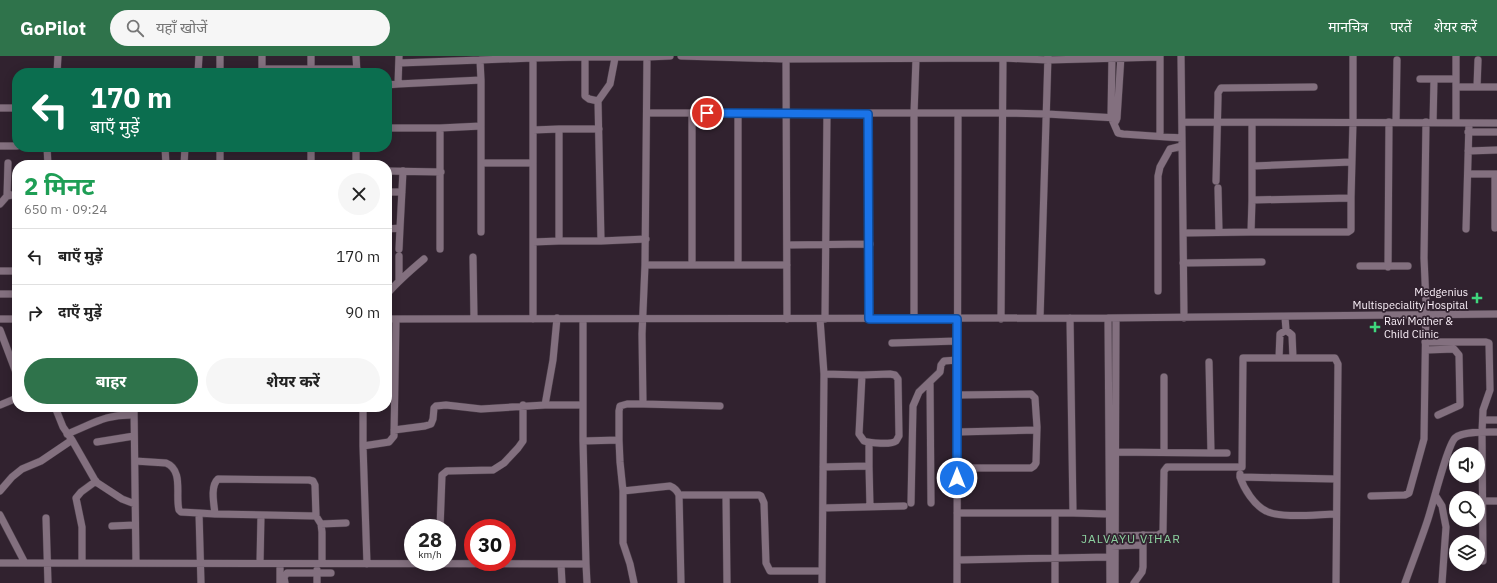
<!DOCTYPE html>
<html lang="hi">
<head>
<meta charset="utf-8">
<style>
	body { margin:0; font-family:"IBM Plex Sans","Noto Sans Devanagari",sans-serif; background:#f6f6f6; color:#222; height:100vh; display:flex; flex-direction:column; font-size:15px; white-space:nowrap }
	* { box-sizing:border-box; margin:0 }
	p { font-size:13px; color:#767676 }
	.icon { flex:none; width:22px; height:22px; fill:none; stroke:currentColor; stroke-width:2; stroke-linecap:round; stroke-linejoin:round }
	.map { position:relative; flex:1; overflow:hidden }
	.panel { position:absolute; left:12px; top:104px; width:380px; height:252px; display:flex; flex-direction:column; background:#fff; border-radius:16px; box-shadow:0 2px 10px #0003 }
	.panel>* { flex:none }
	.hud { position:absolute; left:12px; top:12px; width:380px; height:84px; border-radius:16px; box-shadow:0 2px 10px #0003; background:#0b6e4f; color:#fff; overflow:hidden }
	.tools { position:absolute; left:1449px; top:391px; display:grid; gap:8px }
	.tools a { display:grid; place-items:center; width:36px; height:36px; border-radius:50%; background:#fff; box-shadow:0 2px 10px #0003; font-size:20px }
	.speed { position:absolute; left:404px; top:463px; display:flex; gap:8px; font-size:20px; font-weight:700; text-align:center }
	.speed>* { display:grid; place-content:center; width:52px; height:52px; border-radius:50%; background:#fff; box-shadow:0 2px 10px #0003; line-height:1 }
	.speed small { font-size:10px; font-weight:400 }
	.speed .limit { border:6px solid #d22; background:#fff; color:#111 }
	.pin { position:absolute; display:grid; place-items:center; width:34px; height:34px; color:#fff; margin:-17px; border:2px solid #fff; border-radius:50%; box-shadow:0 1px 4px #0007 }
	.me { position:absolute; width:44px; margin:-22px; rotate:0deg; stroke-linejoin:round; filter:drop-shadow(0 0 3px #0008) }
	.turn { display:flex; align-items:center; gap:14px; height:84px; padding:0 12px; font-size:18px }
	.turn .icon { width:52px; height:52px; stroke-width:2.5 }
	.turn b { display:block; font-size:28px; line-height:34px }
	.round { display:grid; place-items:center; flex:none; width:42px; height:42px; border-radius:21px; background:#f6f6f6 }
	.summary { display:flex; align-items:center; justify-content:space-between; height:68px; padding:0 12px }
	h1 { font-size:24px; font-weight:700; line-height:30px; color:#1e9e55 }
	.cta { display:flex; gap:8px; margin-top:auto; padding:8px 12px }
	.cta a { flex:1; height:46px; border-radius:24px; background:#2f734b; color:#fff; font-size:16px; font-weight:700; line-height:46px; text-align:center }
	.cta a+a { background:#f6f6f6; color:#222 }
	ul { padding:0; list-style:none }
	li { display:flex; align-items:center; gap:12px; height:56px; padding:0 12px; border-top:1px solid #e0e0e0 }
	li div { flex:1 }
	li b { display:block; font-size:15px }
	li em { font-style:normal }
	header { display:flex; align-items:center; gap:24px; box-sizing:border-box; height:56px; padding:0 20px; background:#2f734b; color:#fff }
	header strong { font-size:19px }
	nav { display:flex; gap:22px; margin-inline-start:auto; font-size:14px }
	.search { width:280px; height:36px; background:#f6f6f6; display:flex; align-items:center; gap:10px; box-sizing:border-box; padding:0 14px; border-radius:22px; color:#767676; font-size:15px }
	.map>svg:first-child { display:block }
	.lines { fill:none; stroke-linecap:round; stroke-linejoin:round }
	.minor-casing { stroke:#4a3d48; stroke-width:8 }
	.minor { stroke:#83707f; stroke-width:7 }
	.route-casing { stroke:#114b97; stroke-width:10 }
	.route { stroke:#1a73e8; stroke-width:7 }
	.poi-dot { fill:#3fd77d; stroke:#31222f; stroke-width:1.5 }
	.labels { text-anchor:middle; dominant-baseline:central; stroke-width:3.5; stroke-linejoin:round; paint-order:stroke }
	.poi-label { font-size:11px; fill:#faeff8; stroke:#31222f; text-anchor:end }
	.neighbourhood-label { font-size:12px; letter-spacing:1px; fill:#8cd19f; stroke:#31222f }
</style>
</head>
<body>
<header>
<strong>GoPilot</strong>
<div class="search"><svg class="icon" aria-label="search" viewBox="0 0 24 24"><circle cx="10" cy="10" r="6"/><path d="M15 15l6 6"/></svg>यहाँ खोजें</div>
<nav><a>मानचित्र</a><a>परतें</a><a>शेयर करें</a></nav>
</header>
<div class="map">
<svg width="1497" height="527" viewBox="0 0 1497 527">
	<rect width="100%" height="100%" fill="#31222f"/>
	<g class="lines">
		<g class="minor-casing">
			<path id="minor" d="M220 0V17
				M311 0V13
				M356 0 357 17
				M399 0 398 28 481 24 480 4 533 2V263
				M533 0V2L585 1H622
				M681 0 784 3 1004 2 1048 4 1160 1
				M1112 0 1111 61 1118 77 1123 78 1182 82 1184 262
				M1160 0V80
				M1181 0 1182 82
				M647 1 670 0
				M786 3 787 263
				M399 7 480 4
				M262 13H357
				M57 17 58 0
				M198 17 199 0
				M262 17V0
				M1420 23H1456
				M481 24V176
				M387 29 398 28
				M1456 31H1497
				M1477 31 1478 4
				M598 45 610 28 615 2
				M1 52H17
				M647 57H1003L1047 58 1117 62
				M692 57V209
				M868 58 869 263
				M1116 65 1117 62 1121 0
				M1182 66 1497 67
				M1396 66 1397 4
				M1252 67V144L1351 142 1353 66V0
				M1433 67 1434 23
				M1456 67V0
				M387 72H440V193
				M440 72 481 70
				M559 73H599
				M533 74 559 73V185H601L598 45 589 43 585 40V1
				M1468 76H1497
				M1 90H17
				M47 91 48 109
				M165 91 166 109
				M220 91V109
				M1468 95 1497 94
				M481 107H533
				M184 109 185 91
				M311 109V91
				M356 109V91
				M1253 110 1351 106
				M387 115 441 116
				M1468 118H1497
				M1216 125 1218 42V37L1221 32 1314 31
				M1218 132 1219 176
				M387 136H402
				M7 140 8 107
				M0 148 7 140 17 138
				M1495 172V118
				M387 173 400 172 403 115
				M1466 173 1469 67
				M1251 176 1252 144
				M1183 177 1251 176H1348L1351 174V142
				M601 185 646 183
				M533 186 559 185
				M787 189 870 188
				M399 193 400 172
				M473 201 474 263
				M1183 207 1262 206
				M645 209H787
				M738 209V57
				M1360 210H1408
				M1388 211 1389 66
				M0 215H17
				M399 224V200
				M1158 235V120L1160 111 1170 93 1182 90
				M0 238H17
				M387 238C398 225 411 214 424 203
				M1285 261 1286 274 1292 279 1293 302
				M1040 262 1048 0
				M1070 262 1073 457 1108 458
				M1108 262 1110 527
				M0 263H17
				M387 263 1108 262 1497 258
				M820 263 824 318 822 527
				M825 263 827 57
				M914 263V57L916 3
				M1001 263 1003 0
				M0 274 17 319
				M1425 286H1486L1489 287 1490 334 1483 354 1482 376 1483 505
				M892 287 957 285
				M1426 294 1454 293 1459 299 1460 349 1438 359
				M1279 302 1280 278 1286 274
				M824 318 862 319 890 318 895 319 898 323 899 380C898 381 897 384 896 385 891 389 870 387 864 385L859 378 862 319
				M1164 321V396
				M930 326 931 447
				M957 339 1031 338 1035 342 1037 371 1036 407 1034 410 1031 412H957
				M643 348 720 350
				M0 349 17 342
				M545 349 553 304 557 262
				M134 351 136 507
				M363 351V390L367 508
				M271 352 324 351
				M1483 364H1497
				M394 374 425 370 431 368 433 363 434 352 436 350 446 349 481 353 545 349H583
				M957 376 1037 374
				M67 378C93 368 105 358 134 359
				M72 384 96 426 122 443 135 448
				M619 384 620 406 623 435V487L630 508 634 527
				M583 385 619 384V355L620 350 627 348H643L642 278 645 209 647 1H622V0
				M97 386 134 380
				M363 390 389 386 394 380 396 263
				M1112 396 1211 397 1209 306
				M1211 397H1227
				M135 405 166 407C184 414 175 440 179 454L181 456 199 457
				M869 410 870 451
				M823 411 869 410V387
				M1240 418V421L1336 423
				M1240 421C1244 433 1254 449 1266 455 1281 463 1319 458 1336 458
				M0 435 12 421 22 413 41 405 72 384 63 371 55 351
				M623 435 670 430C675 432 677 434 679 439L681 527
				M679 439H759L761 440 764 447 766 507 770 515H822
				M726 439 727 527
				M1435 439 1442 450 1446 471 1442 527
				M1371 440 1405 439 1409 437 1424 383 1426 247 1424 202 1426 66
				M1483 445H1497
				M911 447 913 350 919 336 940 316 941 309 944 305 957 304
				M823 452 904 450
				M957 457H1073
				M215 458 316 460
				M0 459 25 507
				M46 462 48 527
				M321 468 346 467
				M112 470 135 469
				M440 472 442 419 447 415 493 414 504 407 518 392 523 385V349
				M1109 480 1158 479 1163 476 1164 415 1167 411H1242L1243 302H1335L1338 308 1336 527
				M1111 490 1143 489
				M957 504 1110 501
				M0 507 586 508 583 385V263
				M82 507V471L76 442 81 436 96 425
				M260 507 261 459
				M280 508V527
				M561 508 562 527
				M586 508 587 527
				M317 514V527
				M201 527 199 457 215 458C214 448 210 430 218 423L309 424 313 425 315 429 316 460 321 468 322 476V507
				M285 527 284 521 287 517H331
				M957 527 958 57
				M1055 527V457
				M1115 527 1116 262
				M1134 527 1142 516 1143 511V479
				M1405 527C1412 507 1420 487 1427 466 1432 452 1447 390 1455 382 1463 375 1487 376 1497 376"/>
		</g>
		<use href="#minor" class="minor"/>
	</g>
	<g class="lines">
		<g class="route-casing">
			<path id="route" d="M707 57 868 58 869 263H957V422"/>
		</g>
		<use href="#route" class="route"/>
	</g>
	<g class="poi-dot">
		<path d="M1475 236h4v4h4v4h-4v4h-4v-4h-4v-4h4z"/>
		<path d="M1373 265h4v4h4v4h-4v4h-4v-4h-4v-4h4z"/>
	</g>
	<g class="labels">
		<g class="poi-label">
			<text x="1468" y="236">Medgenius<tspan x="1468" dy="13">Multispeciality Hospital</tspan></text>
			<text x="1384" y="265" text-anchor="start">Ravi Mother &amp;<tspan x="1384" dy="13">Child Clinic</tspan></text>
		</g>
		<g class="neighbourhood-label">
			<text x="1131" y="482">JALVAYU VIHAR</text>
		</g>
	</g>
</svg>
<div class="tools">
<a><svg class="icon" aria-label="sound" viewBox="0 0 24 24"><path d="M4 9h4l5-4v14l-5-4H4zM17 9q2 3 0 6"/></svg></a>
<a><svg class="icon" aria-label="search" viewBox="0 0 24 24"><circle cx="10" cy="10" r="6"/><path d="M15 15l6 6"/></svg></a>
<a><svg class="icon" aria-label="layers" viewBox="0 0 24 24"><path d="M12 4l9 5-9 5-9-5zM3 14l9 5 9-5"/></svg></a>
</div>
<div class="speed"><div>28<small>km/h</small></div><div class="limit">30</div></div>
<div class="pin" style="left:707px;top:57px;background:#d93025"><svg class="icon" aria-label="arrive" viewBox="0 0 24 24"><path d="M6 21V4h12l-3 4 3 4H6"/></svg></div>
<svg class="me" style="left:957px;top:422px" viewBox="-20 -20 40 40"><circle r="17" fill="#1a73e8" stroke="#fff" stroke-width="3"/><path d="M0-11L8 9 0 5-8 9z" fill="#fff"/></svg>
<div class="hud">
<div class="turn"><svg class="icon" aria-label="left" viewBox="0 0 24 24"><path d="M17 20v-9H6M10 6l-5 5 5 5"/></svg><div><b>170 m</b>बाएँ मुड़ें</div></div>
</div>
<section class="panel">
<div class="summary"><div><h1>2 मिनट</h1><p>650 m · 09:24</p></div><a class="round"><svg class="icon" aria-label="close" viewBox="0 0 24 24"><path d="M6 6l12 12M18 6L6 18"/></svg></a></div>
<ul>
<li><svg class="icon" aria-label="left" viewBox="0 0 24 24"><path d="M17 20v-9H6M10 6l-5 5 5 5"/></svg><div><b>बाएँ मुड़ें</b></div><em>170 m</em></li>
<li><svg class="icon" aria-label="right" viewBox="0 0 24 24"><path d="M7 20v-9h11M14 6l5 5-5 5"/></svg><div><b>दाएँ मुड़ें</b></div><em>90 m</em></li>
</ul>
<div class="cta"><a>बाहर</a><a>शेयर करें</a></div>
</section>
</div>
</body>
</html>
